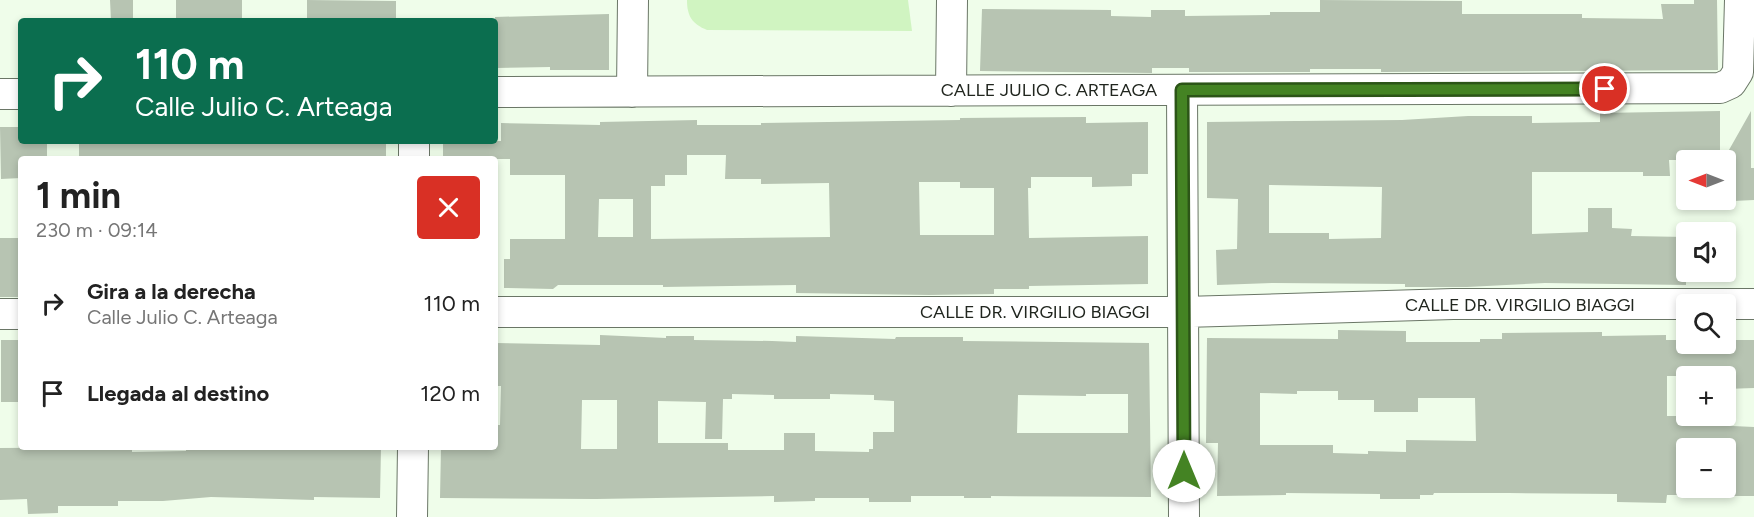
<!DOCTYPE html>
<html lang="es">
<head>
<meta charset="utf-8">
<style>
	body { margin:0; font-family:Figtree,sans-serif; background:#f6f6f6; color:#222; height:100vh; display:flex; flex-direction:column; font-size:22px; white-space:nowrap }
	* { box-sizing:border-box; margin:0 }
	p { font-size:20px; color:#767676 }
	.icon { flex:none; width:33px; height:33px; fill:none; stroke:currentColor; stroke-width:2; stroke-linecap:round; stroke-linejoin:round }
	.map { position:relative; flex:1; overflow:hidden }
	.drawer { position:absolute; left:18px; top:156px; width:480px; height:294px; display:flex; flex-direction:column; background:#fff; border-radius:6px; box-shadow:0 3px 9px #0003 }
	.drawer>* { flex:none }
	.hud { position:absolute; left:18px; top:18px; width:480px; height:126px; border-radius:6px; box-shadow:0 3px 9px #0003; background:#0b6e4f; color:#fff; overflow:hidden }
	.needle { width:39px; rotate:270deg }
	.controls { position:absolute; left:1676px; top:150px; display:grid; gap:12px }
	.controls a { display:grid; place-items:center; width:60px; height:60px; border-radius:6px; background:#fff; box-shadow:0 3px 9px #0003; font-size:30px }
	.pin { position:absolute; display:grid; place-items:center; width:51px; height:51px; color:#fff; margin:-26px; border:3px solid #fff; border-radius:50%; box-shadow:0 2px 6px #0007 }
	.me { position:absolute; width:66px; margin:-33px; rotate:0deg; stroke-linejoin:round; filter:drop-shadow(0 0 4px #0008) }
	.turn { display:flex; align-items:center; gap:21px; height:126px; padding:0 18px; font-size:27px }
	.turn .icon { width:78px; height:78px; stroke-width:2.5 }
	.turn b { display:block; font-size:42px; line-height:51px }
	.round { display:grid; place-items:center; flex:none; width:63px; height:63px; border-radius:6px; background:#f6f6f6 }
	.head { display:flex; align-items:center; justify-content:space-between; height:102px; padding:0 18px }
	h1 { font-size:36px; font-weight:700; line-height:45px }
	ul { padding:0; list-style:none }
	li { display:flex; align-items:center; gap:18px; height:90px; padding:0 18px }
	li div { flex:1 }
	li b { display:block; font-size:22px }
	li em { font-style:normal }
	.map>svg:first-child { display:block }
	.pitch { fill:#d0f4c1 }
	.building { fill:#b7c4b2; fill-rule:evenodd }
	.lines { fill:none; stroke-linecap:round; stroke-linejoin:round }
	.minor-casing { stroke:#6a7666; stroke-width:32 }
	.minor { stroke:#fff; stroke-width:30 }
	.route-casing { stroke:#2c5517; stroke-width:15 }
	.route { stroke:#448323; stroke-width:10 }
	.labels { text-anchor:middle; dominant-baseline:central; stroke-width:6; stroke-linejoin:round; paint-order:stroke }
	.street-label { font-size:18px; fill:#21261f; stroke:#fff }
</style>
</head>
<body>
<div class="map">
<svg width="1754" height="517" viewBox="0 0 1754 517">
	<rect width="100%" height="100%" fill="#effdea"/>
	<path class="pitch" d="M687 0H908L912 31 707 30C692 24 687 16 687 0Z"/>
	<path class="building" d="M110 0H133V21H111Z
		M176 0H242V21H176Z
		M307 0 396 1V21H307Z
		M1320 0 1462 1V14H1582V18L1663 19 1661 4H1694V0H1717L1718 70 1381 72V69H1310V72H1189V68H1152V73L980 71 982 9 1111 10V16L1151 17V10H1185V16L1270 15V12H1320Z
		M609 14V70H550V67L495 68V17Z
		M1720 111V160H1669L1670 176H1643V172H1532V234L1588 232V208H1612V228L1632 229 1631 236 1686 237V285L1545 283 1467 287H1405V284L1273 283 1217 285 1216 250 1237 249 1238 199 1207 198V122L1402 120 1468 116H1532V123L1600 122V113ZM1269 185 1382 187 1381 238 1329 239V233H1269Z
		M1751 111V168H1754V200L1733 201V176H1725V157Z
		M1086 117V123L1148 122V174H1132V186L1092 187V177H1031V188H1028L1029 238 1148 236V284L1029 286V289H994V294L929 295 796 293V285L663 287V285H558L553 289 504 288V259H510V239H565V175H510V159H443V141H501V123L600 125V122L697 120V125H761V123L960 120V118ZM687 155H726L725 179H761V184L829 183 830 237 651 239V186H665V175H687ZM919 182H960V188H994V235H920ZM599 199H633V237H598Z
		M0 127H21V141H47V159H21V178L1 179Z
		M79 141H386V159H79Z
		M0 238H21V297H0Z
		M1338 330 1406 331V342H1480V339H1502V333L1602 332V336L1666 335V340H1686V344H1725V340H1754V388L1725 389V376H1667V416H1712V425L1754 427V496H1725V448H1686V495H1667L1666 503 1617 502V494L1509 493H1434L1433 495H1420V499H1380V494L1286 493V495L1217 496 1218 443H1206L1207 338 1338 339ZM1297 391H1338V400H1374V412H1418V398H1475L1476 441 1406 440V452L1368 451V454L1333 453V445H1260V393L1297 394Z
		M600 335 666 338V336H694V340L772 341 796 342V336L895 339 896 337H963V341L1149 343 1151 497 991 496V498H964V496H911V502H869V498H815V501L774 502V496L596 499 440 498 441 447H495V425H500L501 386H495V343L600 345ZM732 394 774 395V399H830V394L874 395V400L894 401V432H873V449H869V452L815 451V433H784V450H728V443H658V401L706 402 705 439H722L723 399H732ZM1086 394H1128V433H1017L1018 395 1086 396ZM582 400H617V449H581Z
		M1 340H21V402H1Z
		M132 447V452L186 451V447H238V450H285V447H381L380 498 314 497V500L211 497 163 501H118V506H58V513L28 514 27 499 0 500V448Z"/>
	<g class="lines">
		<g class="minor-casing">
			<path id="minor" d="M1182 90 1184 517
				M951 91 952 0
				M495 92 1720 88 1731 83 1738 72 1740 0
				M632 92 633 0
				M0 94H21
				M414 141V159
				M495 312H1184L1453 304H1754
				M0 314H21
				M412 517 413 447"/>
		</g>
		<use href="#minor" class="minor"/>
	</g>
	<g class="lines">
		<g class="route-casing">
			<path id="route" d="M1184 471 1182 90 1605 89"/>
		</g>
		<use href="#route" class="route"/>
	</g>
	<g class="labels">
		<g class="street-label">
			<text x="1049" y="90">CALLE JULIO C. ARTEAGA</text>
			<text x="1520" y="305">CALLE DR. VIRGILIO BIAGGI</text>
			<text x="1035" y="312">CALLE DR. VIRGILIO BIAGGI</text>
		</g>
	</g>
</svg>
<div class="controls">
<a><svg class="needle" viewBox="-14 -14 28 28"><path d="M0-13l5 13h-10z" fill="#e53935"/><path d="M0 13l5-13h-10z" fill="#767676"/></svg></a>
<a><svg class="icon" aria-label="sound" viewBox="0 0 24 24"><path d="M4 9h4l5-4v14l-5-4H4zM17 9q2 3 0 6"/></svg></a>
<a><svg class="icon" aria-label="search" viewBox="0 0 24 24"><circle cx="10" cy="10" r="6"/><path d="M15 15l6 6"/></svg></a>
<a>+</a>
<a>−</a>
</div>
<div class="pin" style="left:1605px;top:89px;background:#d93025"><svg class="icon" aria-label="arrive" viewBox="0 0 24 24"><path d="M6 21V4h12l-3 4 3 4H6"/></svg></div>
<svg class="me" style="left:1184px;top:471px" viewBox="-20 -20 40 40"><circle r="19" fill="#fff"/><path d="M0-13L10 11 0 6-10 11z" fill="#448323"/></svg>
<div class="hud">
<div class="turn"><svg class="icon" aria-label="right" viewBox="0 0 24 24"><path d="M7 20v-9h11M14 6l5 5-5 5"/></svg><div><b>110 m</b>Calle Julio C. Arteaga</div></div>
</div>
<section class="drawer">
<div class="head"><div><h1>1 min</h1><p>230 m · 09:14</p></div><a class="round" style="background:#d93025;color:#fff"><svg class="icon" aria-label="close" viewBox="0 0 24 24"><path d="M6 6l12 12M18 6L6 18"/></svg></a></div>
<ul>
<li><svg class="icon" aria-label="right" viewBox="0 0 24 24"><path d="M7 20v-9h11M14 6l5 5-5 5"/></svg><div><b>Gira a la derecha</b><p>Calle Julio C. Arteaga</p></div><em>110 m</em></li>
<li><svg class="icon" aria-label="arrive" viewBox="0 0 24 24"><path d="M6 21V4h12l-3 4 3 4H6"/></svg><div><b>Llegada al destino</b></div><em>120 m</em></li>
</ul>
</section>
</div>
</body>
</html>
